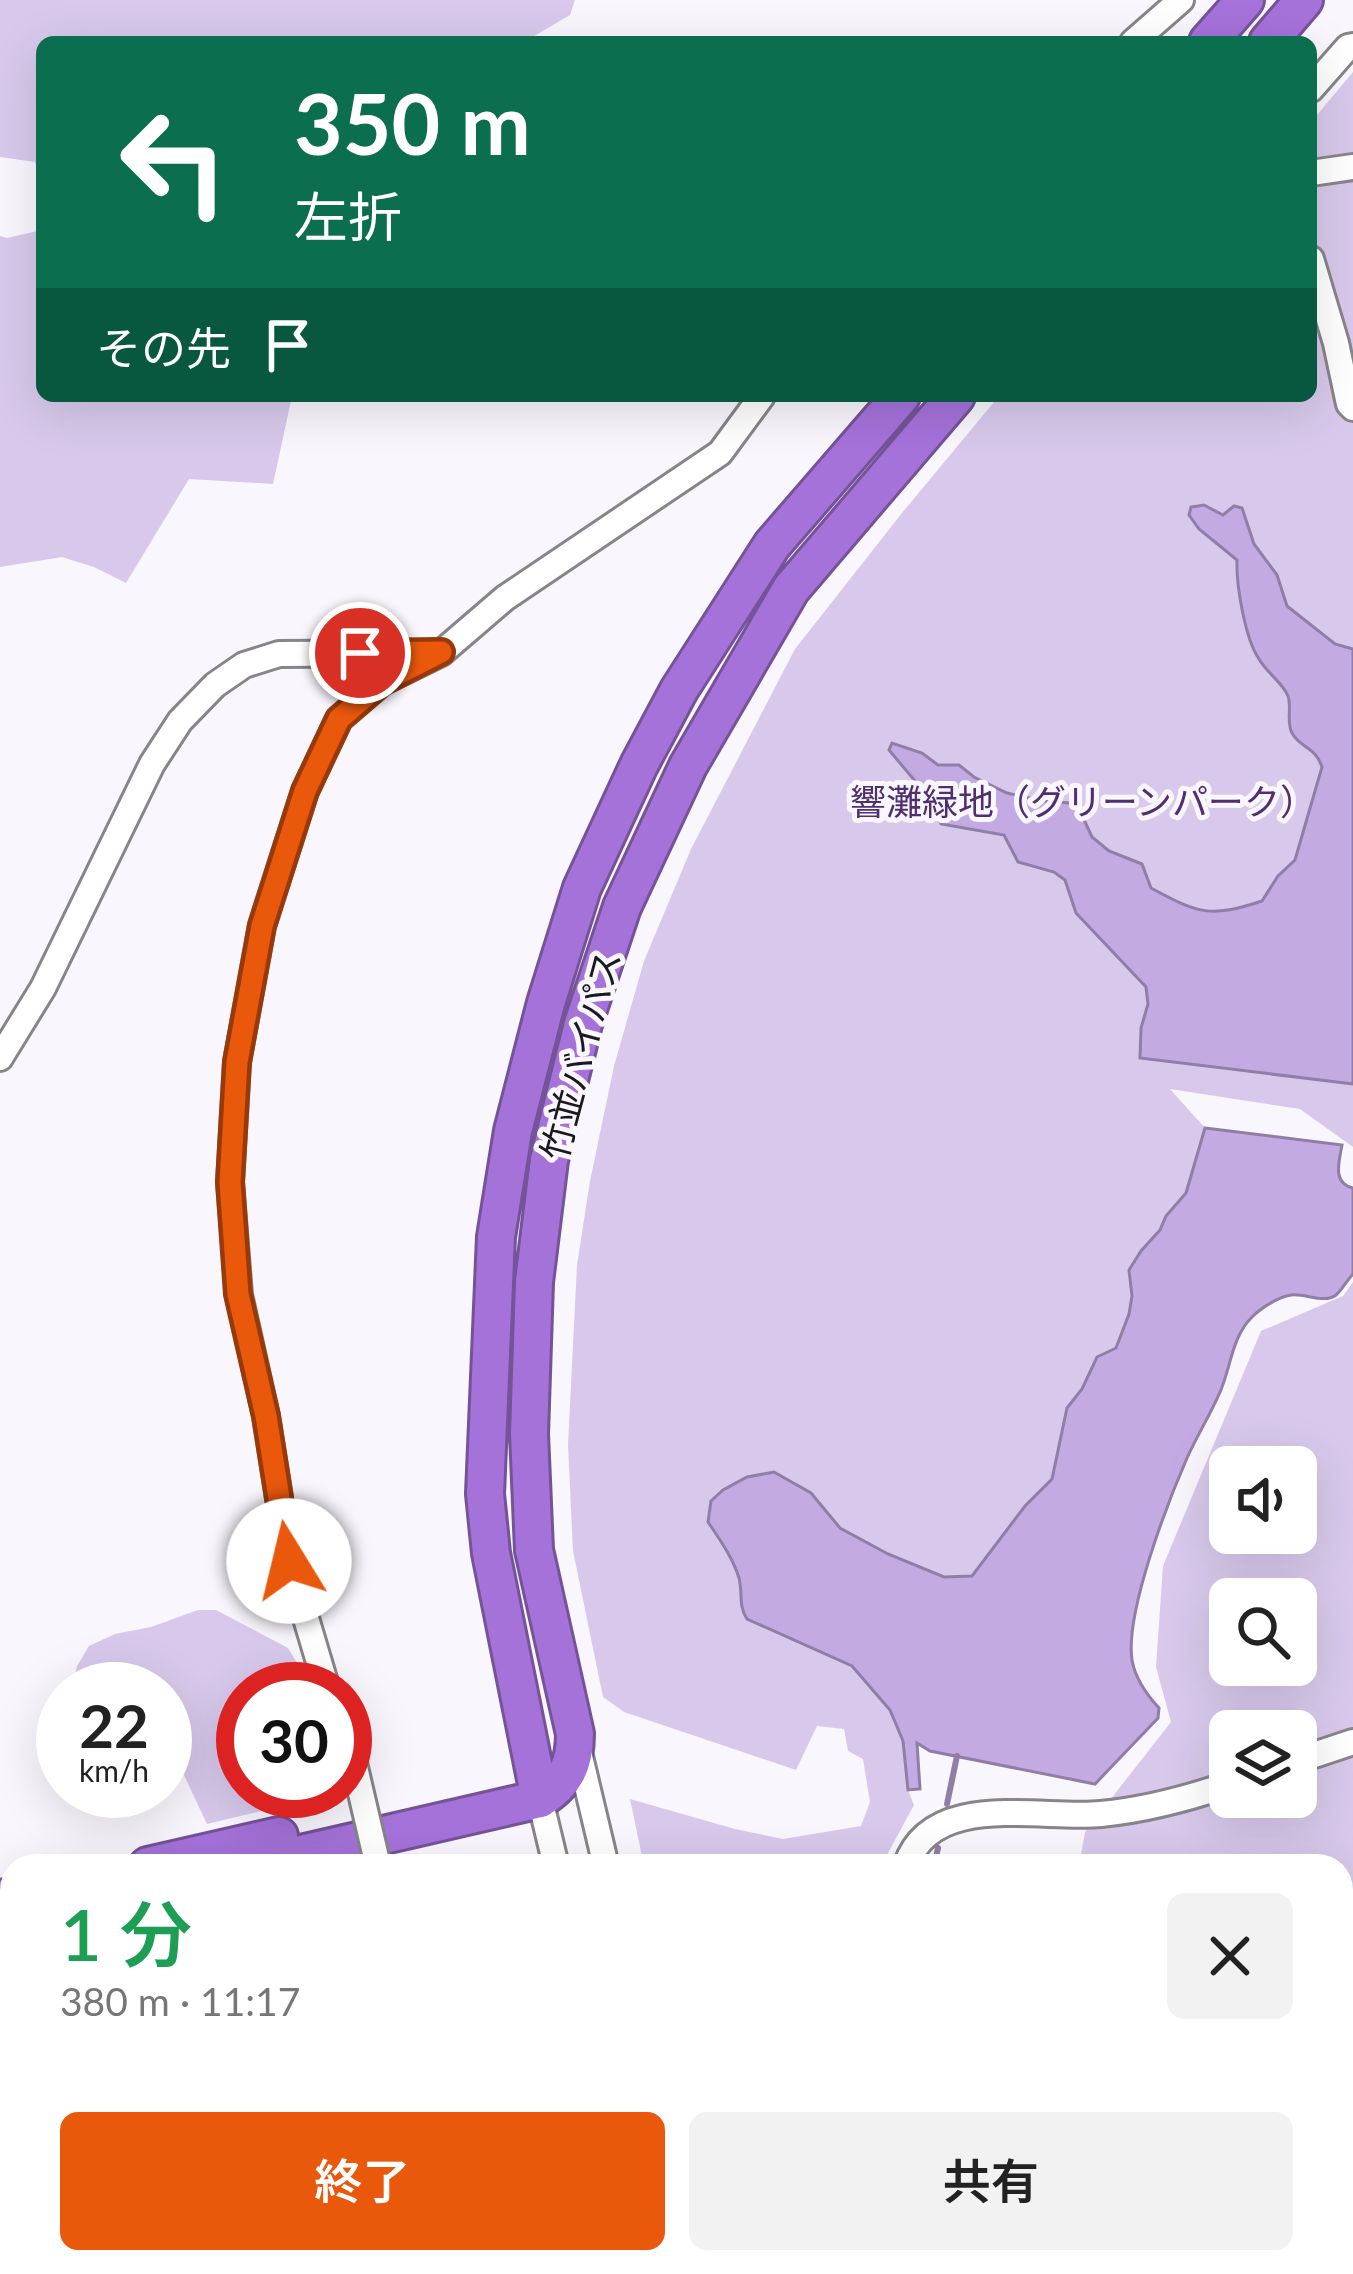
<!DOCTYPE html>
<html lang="ja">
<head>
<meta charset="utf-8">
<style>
	body { margin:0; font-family:Lato,"Noto Sans JP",sans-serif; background:#f2f2f2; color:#222; height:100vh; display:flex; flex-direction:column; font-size:45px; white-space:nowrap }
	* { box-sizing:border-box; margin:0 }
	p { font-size:39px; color:#767676 }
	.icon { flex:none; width:66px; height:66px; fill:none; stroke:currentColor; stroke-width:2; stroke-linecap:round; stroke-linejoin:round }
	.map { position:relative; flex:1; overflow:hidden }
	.drawer { position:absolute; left:0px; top:1854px; width:1353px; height:420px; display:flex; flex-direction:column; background:#fff; border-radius:36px 36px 0 0; box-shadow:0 12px 48px #0002 }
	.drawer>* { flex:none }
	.top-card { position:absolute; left:36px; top:36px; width:1281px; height:366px; border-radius:18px; box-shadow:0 12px 48px #0002; background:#0b6e4f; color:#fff; overflow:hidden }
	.fabs { position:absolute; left:1209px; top:1446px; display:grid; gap:24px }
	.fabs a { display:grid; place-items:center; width:108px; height:108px; border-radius:18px; background:#fff; box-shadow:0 12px 48px #0002; font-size:60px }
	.speed { position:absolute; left:36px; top:1662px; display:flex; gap:24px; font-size:60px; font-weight:700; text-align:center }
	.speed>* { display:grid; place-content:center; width:156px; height:156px; border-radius:50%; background:#fff; box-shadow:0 12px 48px #0002; line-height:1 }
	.speed small { font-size:30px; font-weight:400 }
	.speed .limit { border:18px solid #d22; background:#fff; color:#111 }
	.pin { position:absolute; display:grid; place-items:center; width:102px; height:102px; color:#fff; margin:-51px; border:6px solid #fff; border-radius:50%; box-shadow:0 3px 12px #0007 }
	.me { position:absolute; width:132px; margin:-66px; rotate:351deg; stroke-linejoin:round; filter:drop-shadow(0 0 9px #0008) }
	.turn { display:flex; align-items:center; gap:42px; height:252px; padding:0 60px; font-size:54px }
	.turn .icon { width:156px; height:156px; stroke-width:2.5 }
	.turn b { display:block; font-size:84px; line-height:102px }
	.then { display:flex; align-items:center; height:114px; padding:0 60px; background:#0003; gap:24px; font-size:45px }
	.round { display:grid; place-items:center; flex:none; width:126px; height:126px; border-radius:18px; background:#f2f2f2 }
	.head { display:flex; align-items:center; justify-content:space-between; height:204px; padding:0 60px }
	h1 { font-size:72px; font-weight:600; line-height:90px; color:#1e9e55 }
	.cta { display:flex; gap:24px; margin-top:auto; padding:24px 60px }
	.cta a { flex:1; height:138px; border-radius:18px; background:#ea580c; color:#fff; font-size:48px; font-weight:600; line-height:138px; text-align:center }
	.cta a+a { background:#f2f2f2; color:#222 }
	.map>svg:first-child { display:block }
	.green { fill:#d8c9ec; fill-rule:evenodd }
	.water { fill:#c3aae2; stroke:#907ea7; stroke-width:3 }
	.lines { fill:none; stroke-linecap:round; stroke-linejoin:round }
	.stream { stroke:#907ea7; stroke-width:6 }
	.minor-casing { stroke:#87848a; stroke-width:30 }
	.highway-casing { stroke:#745398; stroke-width:42 }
	.minor { stroke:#fff; stroke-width:24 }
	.highway { stroke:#a572da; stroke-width:36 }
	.minor-bridge-casing { stroke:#87848a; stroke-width:30; stroke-linecap:butt }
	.minor-bridge { stroke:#fff; stroke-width:24 }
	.route-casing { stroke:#983908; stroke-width:30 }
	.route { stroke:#ea580c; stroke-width:21 }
	.labels { text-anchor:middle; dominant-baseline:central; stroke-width:10; stroke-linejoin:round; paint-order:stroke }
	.park-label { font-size:36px; fill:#502f71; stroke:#f9f6fd }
	.street-label { font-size:36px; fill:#1a191c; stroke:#f9f6fd }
</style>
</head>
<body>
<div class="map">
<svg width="1353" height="2274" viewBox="0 0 1353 2274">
	<rect width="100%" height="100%" fill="#f9f6fd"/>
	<path class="green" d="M0 0H575L570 15 524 42H42V181L35 162 0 157Z
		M1353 72V1147L1300 1109 1170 1089 1205 1128 1186 1193 1166 1216 1160 1230 1141 1251 1129 1270 1132 1296 1129 1314 1115 1348 1097 1357 1082 1389 1067 1408 1052 1479 1025 1506 972 1576 944 1577 888 1554 840 1528 811 1493 708 1522C719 1540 733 1558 739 1578 743 1594 738 1605 747 1619L852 1666 890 1710 903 1741 908 1790 914 1805 881 1866H644L630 1799 735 1829 783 1839 861 1826 870 1802 863 1759 848 1751 844 1729 817 1726 796 1770 624 1712 603 1697 573 1551 568 1445 577 1265 590 1181 614 1066 644 961 691 849 795 649 902 513 999 396H1311V122Z
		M42 230V396H292L273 484 189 479 126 583 94 567 62 557 0 567V236L7 238Z
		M1353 1282V2058L1341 2063V1866H1079L1085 1832 1171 1722 1156 1667 1163 1566 1261 1331 1343 1296ZM1230 1467H1296V1533H1230ZM1230 1599H1296V1665H1230ZM1230 1731H1296V1797H1230Z
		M198 1610H216L288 1648 299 1666 305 1689H243V1791H298L295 1803 207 1824 175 1756 165 1750V1689H72L77 1666 89 1646 115 1634 151 1627Z"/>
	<path class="water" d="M1204 505 1223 515 1234 506 1242 508 1254 544 1277 575 1287 606 1335 644 1353 649V1084L1140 1058 1141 1028 1148 1004 1146 987 1076 913 1065 880 1054 872 1018 862 1004 835 941 824 937 815V797L915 781 889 750 892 743 922 753 938 765H959L974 777 1007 793 1043 801 1070 803 1079 809 1092 837 1109 851 1142 864 1151 888C1199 914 1210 918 1262 901L1278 876 1295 860 1322 767C1315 746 1300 748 1292 733 1286 722 1292 707 1288 696 1283 683 1266 672 1259 659 1245 639 1236 584 1237 560L1199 529 1189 515 1191 507Z
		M1205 1128 1342 1145C1339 1162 1332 1183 1353 1188V1274C1347 1280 1342 1290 1336 1295 1324 1304 1305 1293 1291 1295 1278 1297 1261 1308 1252 1317 1231 1338 1231 1368 1220 1392 1210 1415 1197 1436 1187 1458 1167 1504 1125 1613 1132 1660 1135 1678 1147 1695 1159 1708L1158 1718 1095 1784 930 1751 917 1743 920 1789 908 1790 903 1741 890 1710 852 1666 747 1619C738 1605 743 1594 739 1578 733 1558 720 1540 708 1522L711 1501 723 1490 747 1477 774 1472 811 1493 840 1528 888 1554 944 1577 972 1576 1025 1506 1052 1479 1067 1408 1082 1389 1097 1357 1116 1348 1129 1314 1132 1296 1129 1270 1141 1251 1160 1230 1166 1216 1186 1193Z"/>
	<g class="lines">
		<path class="stream" d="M947 1804 957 1756
			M934 1866 938 1848
			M782 2274 786 2262"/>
		<g class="minor-casing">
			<path id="minor" d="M1133 42 1181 0
				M1311 89 1348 47 1353 46
				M1311 173 1353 167
				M1311 259 1336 343 1349 404 1353 408
				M0 1058 43 988 152 764 180 721 215 685 244 665 279 654 432 653
				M327 1689 289 1561 266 1416 239 1295 230 1182 237 1062 262 925 305 791 339 719 382 682 441 653 505 598 720 453 762 396
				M345 1740 354 1763
				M578 1748 606 1866
				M1296 1761 1353 1742
				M540 1799 556 1866
				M906 1866C931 1790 1041 1820 1101 1814 1144 1810 1189 1798 1230 1784
				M531 2262 547 2274
				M650 2262 653 2274
				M694 2262 697 2274
				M757 2274 761 2262"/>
		</g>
		<g class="highway-casing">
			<path id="highway" d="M1208 42 1245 0
				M1268 42 1304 0
				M540 1799 491 1553 485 1494 496 1237 513 1131 546 1003 582 888 639 765 679 690 772 545 901 396
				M148 1866 279 1836
				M249 1866 540 1799C566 1783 575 1764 575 1734L534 1550 529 1434 534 1282 549 1160 583 1024 622 907 688 766 791 589 956 396
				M0 1899 12 1897"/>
		</g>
		<use href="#minor" class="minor"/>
		<use href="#highway" class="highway"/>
		<g class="minor-bridge-casing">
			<path id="minor-bridge" d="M354 1763 378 1866"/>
		</g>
		<use href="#minor-bridge" class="minor-bridge"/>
	</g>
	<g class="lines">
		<g class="route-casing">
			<path id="route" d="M289 1561 266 1416 238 1294 230 1182 237 1062 262 926 305 791 339 719 382 682 441 652 360 653"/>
		</g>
		<use href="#route" class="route"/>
	</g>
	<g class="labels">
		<g class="park-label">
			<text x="1083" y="801">響灘緑地（グリーンパーク）</text>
		</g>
		<g class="street-label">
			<text transform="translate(580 1055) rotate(-75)">竹並バイパス</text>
		</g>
	</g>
</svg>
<div class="fabs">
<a><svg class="icon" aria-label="sound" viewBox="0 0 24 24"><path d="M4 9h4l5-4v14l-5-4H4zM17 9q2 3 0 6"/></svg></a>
<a><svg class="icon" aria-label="search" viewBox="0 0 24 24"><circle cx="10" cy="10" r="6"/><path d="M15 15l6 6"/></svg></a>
<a><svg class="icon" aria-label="layers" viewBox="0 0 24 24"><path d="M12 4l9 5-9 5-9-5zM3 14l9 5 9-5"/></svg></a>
</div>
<div class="speed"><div>22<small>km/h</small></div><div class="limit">30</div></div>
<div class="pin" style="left:360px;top:653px;background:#d93025"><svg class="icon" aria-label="arrive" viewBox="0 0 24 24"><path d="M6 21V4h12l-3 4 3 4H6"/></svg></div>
<svg class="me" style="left:289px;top:1561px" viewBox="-20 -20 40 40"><circle r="19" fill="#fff"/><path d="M0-13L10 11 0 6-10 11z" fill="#ea580c"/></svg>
<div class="top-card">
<div class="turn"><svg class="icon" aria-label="left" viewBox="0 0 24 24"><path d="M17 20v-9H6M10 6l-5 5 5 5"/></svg><div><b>350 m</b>左折</div></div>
<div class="then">その先<svg class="icon" aria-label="arrive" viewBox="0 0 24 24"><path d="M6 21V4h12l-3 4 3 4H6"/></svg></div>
</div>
<section class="drawer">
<div class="head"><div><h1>1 分</h1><p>380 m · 11:17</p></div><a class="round"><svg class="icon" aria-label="close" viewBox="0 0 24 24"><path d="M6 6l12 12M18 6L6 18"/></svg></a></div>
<div class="cta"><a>終了</a><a>共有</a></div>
</section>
</div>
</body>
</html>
